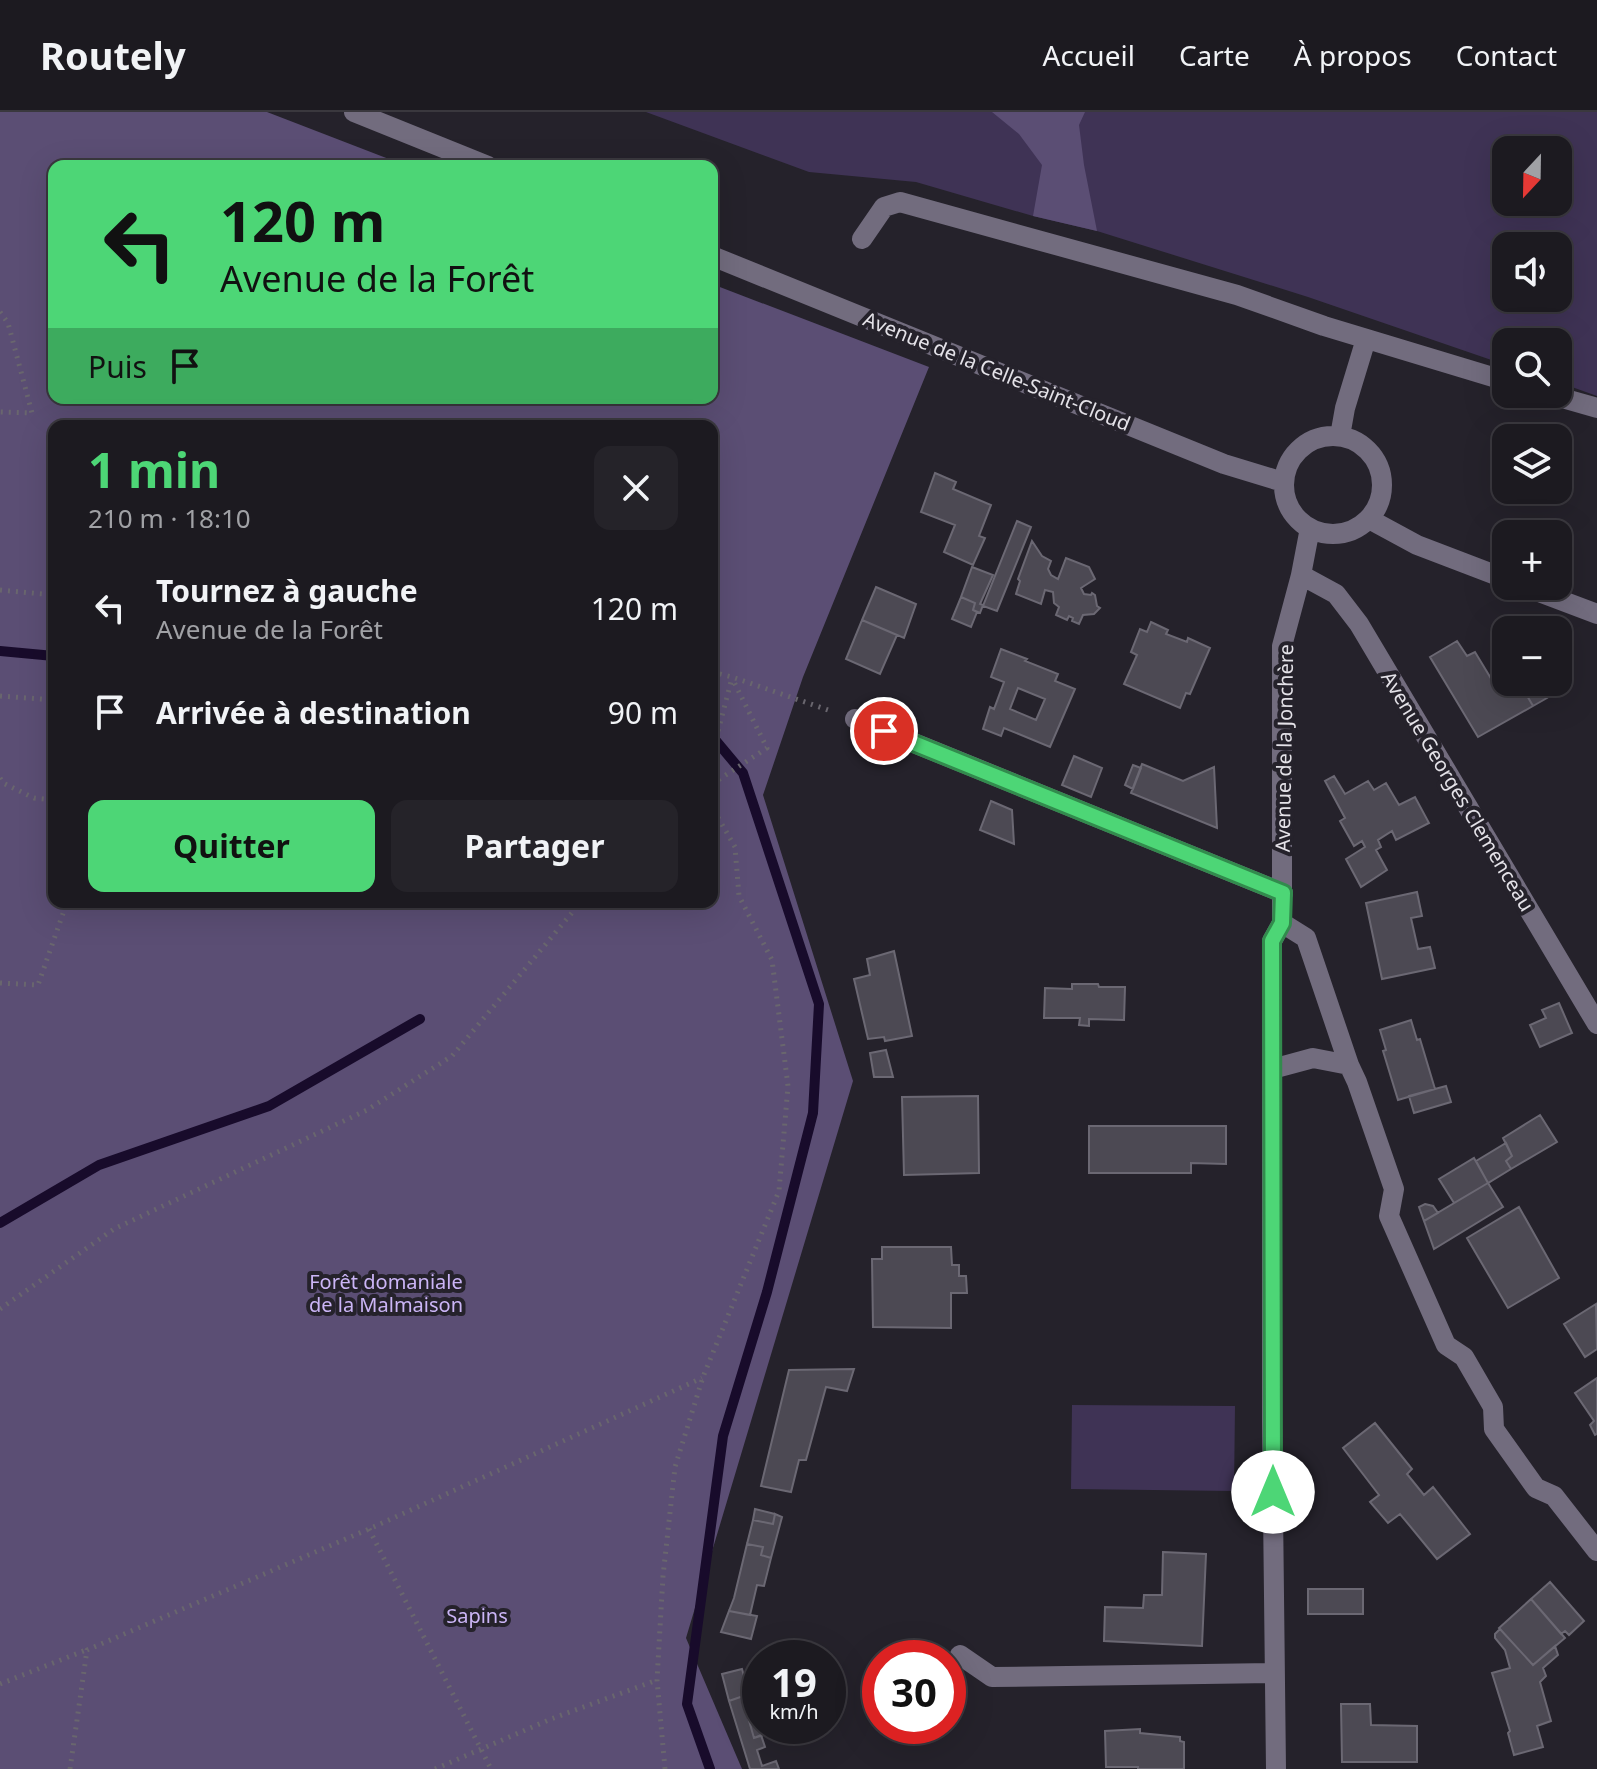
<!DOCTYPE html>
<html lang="fr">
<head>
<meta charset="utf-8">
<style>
	body { margin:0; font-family:"Noto Sans",sans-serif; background:#252329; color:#f1f3f6; height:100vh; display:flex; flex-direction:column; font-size:30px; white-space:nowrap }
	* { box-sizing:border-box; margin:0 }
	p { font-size:26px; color:#a0a1a5 }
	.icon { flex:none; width:44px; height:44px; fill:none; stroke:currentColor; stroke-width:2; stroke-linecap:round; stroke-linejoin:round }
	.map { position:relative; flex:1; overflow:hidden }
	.panel { position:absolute; left:48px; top:308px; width:670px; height:488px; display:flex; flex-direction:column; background:#1c1a20; border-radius:16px; box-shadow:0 8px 32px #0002,0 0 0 2px #3a383e }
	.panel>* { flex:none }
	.top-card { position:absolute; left:48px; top:48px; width:670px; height:244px; border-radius:16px; box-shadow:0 8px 32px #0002,0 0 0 2px #3a383e; background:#4dd676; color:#111; overflow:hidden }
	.needle { width:52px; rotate:202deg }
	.controls { position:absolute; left:1492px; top:24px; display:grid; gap:16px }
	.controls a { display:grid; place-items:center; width:80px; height:80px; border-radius:16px; background:#1c1a20; box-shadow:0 8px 32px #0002,0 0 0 2px #3a383e; font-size:40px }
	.speed { position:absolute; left:742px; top:1528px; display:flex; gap:16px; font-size:40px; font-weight:700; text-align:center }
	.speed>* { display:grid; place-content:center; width:104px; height:104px; border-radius:50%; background:#1c1a20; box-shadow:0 8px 32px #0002,0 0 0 2px #3a383e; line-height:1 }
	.speed small { font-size:20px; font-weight:400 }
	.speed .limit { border:12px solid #d22; background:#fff; color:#111 }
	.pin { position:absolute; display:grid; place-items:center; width:68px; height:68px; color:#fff; margin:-34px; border:4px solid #fff; border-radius:50%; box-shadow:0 2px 8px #0007 }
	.me { position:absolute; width:88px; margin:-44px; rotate:0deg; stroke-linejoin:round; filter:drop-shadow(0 0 6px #0008) }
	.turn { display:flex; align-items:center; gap:28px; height:168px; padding:0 40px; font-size:36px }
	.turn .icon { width:104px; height:104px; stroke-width:2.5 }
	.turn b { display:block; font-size:56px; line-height:68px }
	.then { display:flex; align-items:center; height:76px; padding:0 40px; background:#0003; gap:16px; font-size:30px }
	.round { display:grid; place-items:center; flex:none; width:84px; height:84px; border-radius:16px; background:#252329 }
	.headline { display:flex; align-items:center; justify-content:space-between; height:136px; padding:0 40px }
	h1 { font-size:48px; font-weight:700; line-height:60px; color:#4dd676 }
	.action { display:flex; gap:16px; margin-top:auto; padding:16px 40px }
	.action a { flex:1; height:92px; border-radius:16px; background:#4dd676; color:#111; font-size:32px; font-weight:700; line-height:92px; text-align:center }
	.action a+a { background:#252329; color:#f1f3f6 }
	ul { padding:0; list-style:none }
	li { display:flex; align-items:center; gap:24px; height:104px; padding:0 40px }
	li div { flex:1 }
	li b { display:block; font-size:30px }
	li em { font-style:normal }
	header { display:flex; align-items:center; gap:48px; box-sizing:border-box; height:112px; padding:0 40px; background:#1c1a20; border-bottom:2px solid #3a383e }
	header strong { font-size:38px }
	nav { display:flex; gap:44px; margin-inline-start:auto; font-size:28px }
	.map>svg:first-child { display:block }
	.green { fill:#3f3355; fill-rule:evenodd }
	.forest { fill:#5b4e74; fill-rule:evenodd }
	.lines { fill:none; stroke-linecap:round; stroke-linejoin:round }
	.stream { stroke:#180b2b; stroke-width:10 }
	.building { fill:#4c4953; stroke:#6b6873; stroke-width:2; fill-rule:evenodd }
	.path { stroke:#69666e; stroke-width:5; stroke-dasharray:2 6; stroke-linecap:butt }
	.minor { stroke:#726c7e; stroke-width:20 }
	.route-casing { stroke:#328b4d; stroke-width:20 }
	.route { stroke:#4dd676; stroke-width:14 }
	.labels { text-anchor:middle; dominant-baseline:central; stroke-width:8; stroke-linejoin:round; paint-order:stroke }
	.street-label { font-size:20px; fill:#e4e2e8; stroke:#25222b }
	.park-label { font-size:20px; fill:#cbb5f6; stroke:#25222b }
</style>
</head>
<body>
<header>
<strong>Routely</strong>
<nav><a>Accueil</a><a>Carte</a><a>À propos</a><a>Contact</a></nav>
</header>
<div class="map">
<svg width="1597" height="1657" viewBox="0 0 1597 1657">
	<rect width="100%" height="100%" fill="#25222b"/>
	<path class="green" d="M646 0H1597V284L1558 270V230H1506V253L1308 185 1097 119 1033 104 916 70 809 60ZM1506 38H1558V90H1506ZM1506 134H1558V186H1506Z
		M1072 1293 1235 1294 1234 1379 1071 1377Z"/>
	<path class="forest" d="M0 0H267L407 54H54V286H712V172L929 255 803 565 763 683 853 969 686 1526 742 1657H0ZM54 314H712V790H54Z
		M992 0H1085L1079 13 1084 53 1097 119 1033 104 1042 53 1019 22Z"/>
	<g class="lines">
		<path class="stream" d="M0 539 54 544
			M0 1111 99 1053 269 994 420 907
			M710 1657 687 1592 723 1324 767 1180 813 1001 819 892 743 661 712 624"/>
	</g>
	<path class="building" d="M935 361 956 370 953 377 991 393 979 424 985 426 973 453 944 440 955 413 921 400Z
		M1017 409 1031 415 997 499 983 494Z
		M1032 429 1042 444 1051 449 1048 457 1051 463 1058 467 1066 446 1089 455 1095 467 1081 476 1084 482 1091 483 1092 481 1095 483 1097 494 1100 496 1094 502 1083 503 1079 512 1072 509 1073 506 1069 504 1067 508 1056 503 1059 495 1054 491 1053 480 1045 478 1041 492 1016 482 1020 469 1018 467Z
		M972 455 993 463 980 492 983 493 980 501 973 498 975 491 961 485Z
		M876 475 916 492 904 526 862 508Z
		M961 485 975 491 973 498 977 500 971 515 952 507Z
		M862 508 897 523 880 562 846 547Z
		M1151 510 1168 518 1166 522 1187 530 1188 526 1210 536 1190 582 1186 581 1180 596 1124 572 1137 543 1131 540 1140 517 1147 520Z
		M1457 529 1467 544 1475 540 1498 578 1510 570H1519L1533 594 1478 625 1430 545Z
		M1001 537 1027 547 1025 549 1058 562 1055 569 1075 577 1050 635 1004 616 1001 624 983 617 990 595 994 597 1004 570 991 565ZM1018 576 1045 587 1036 608 1010 597Z
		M1519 570H1537L1547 586 1533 594Z
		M1074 644 1102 656 1091 685 1062 673Z
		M1142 652 1183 669 1214 655 1217 716 1131 681Z
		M1133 653 1141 656 1133 677 1125 673Z
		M1334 664 1345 682 1368 669 1374 678 1386 671 1399 693 1415 685 1429 711 1396 728 1392 719 1378 728 1381 735 1376 738 1387 758 1361 775 1346 747 1365 735 1362 729 1354 734 1340 709 1345 706 1325 669Z
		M991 689 1012 698 1014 732 980 718Z
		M1417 780 1422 804 1411 806 1418 837 1430 835 1435 856 1382 867 1366 791Z
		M894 839 912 924 885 929 884 925 868 927 854 867 870 863 867 847Z
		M1072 872H1098L1099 875H1125L1124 908 1089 907V914L1079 913 1080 906H1044L1045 876 1072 877Z
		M1559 891 1572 921 1540 935 1530 913 1546 906 1542 898Z
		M1411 908 1417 928 1420 927 1435 977 1398 988 1383 939 1386 938 1380 918Z
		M886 938 893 965H874L870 941Z
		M1446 974 1451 990 1414 1001 1409 984Z
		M978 984 979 1061 904 1063 902 985Z
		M1540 1003 1557 1030 1511 1057 1506 1049 1512 1044 1503 1026Z
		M1089 1014H1226V1052L1191 1051V1061H1089Z
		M1506 1031 1512 1044 1506 1049 1511 1057 1488 1071 1476 1049Z
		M1474 1046 1488 1071 1454 1091 1439 1067Z
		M1488 1071 1503 1095 1434 1137 1424 1109Z
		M1425 1092 1433 1094 1438 1101 1424 1109 1419 1095Z
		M1519 1095 1559 1166 1508 1196 1467 1126Z
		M882 1135H951L952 1153H959V1164H966L967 1181H951V1216L873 1215 872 1147H882Z
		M1596 1192 1597 1237 1585 1245 1564 1212Z
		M854 1257 847 1279 826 1275 806 1348H799L791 1380 761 1374 789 1258Z
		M1597 1266V1322L1595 1323 1590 1313 1594 1309 1575 1281Z
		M1375 1311 1412 1357 1407 1362 1424 1383 1433 1375 1470 1422 1437 1447 1400 1402 1388 1411 1370 1390 1379 1383 1343 1336Z
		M755 1397 775 1402 773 1412 753 1408Z
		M775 1402 782 1405 771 1446 761 1443 763 1435 747 1432 753 1408 773 1412Z
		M747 1432 763 1435 761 1443 771 1446 764 1474 757 1473 750 1503 729 1499 734 1486Z
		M1163 1440 1206 1442 1202 1534 1104 1529 1105 1495 1143 1496 1144 1483H1162Z
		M1550 1470 1584 1509 1569 1523 1565 1519 1561 1522 1531 1487Z
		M1308 1477H1363V1502H1308Z
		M1531 1487 1565 1526 1533 1553 1499 1516Z
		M729 1499 757 1504 751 1527 721 1520Z
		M1500 1517 1533 1553 1555 1534 1558 1543 1543 1556 1546 1564 1540 1570 1551 1609 1537 1614 1543 1635 1514 1643 1508 1621 1510 1619 1492 1561 1510 1556 1505 1538 1495 1526V1522Z
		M742 1557 749 1582 729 1589 722 1562Z
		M749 1582 754 1595 746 1598 754 1626 761 1623 765 1635 757 1638 762 1654 776 1649 779 1657H750L729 1589Z
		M1341 1592H1370L1371 1613 1417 1614V1650H1342Z
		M760 1593V1614H792L754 1626 746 1598Z
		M1140 1617V1621L1180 1625V1629L1184 1630V1657H1138V1655H1106L1105 1619Z"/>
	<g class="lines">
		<path class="path" d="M0 200 8 211 32 301 0 300
			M0 478 54 483
			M712 560 732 565 831 599
			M0 584 54 588
			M712 642 732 566
			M0 666 3 671 34 686 54 688
			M712 672 767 636 732 566
			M0 871 38 873 67 790
			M0 1197 114 1117 367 998 452 944 581 790
			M369 1417 491 1657
			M0 1572 86 1538
			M70 1657 87 1538 369 1417 702 1266
			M435 1657 551 1607 657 1568
			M665 1657 657 1568 663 1464 675 1355 703 1265 779 1079 788 974 772 848 739 784 735 735 712 695"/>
		<path class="minor" d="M354 0 488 54
			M862 127 884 95 900 90 1237 183 1324 214 1506 269
			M712 144 1224 352 1283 370
			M1548 282 1597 296
			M1340 324 1345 296 1366 227
			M1284 373a49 49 0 1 1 98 0a49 49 0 1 1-98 0Z
			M1369 407 1417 433 1506 467
			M1301 463 1336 482 1359 512 1597 912
			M1523 474 1597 502
			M855 607 1283 781
			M1282 811 1306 826 1349 953 1357 970 1394 1077 1389 1104 1446 1233 1464 1245 1493 1295 1494 1317 1536 1376 1554 1384 1597 1439
			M1272 957 1313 946 1349 953
			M960 1543 992 1565 1274 1561
			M1276 1657 1272 1310V829L1282 811V534L1301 463 1310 416"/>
	</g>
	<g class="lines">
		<g class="route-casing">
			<path id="route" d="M884 619 1283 781 1282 811 1272 829 1273 1380"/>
		</g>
		<use href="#route" class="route"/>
	</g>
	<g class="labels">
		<g class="street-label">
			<text transform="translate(997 259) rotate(22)">Avenue de la Celle-Saint-Cloud</text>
			<text transform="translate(1284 636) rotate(-89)">Avenue de la Jonchère</text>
			<text transform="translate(1458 679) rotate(59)">Avenue Georges Clemenceau</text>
		</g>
		<g class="park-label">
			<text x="386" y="1169">Forêt domaniale<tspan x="386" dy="23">de la Malmaison</tspan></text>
			<text x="477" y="1503">Sapins</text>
		</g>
	</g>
</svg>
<div class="controls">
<a><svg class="needle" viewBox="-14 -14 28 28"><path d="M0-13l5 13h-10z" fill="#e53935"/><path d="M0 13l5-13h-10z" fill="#a0a1a5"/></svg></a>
<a><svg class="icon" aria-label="sound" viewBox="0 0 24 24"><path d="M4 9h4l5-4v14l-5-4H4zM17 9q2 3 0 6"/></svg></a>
<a><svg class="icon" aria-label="search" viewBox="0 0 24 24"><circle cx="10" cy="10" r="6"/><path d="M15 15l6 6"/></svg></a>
<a><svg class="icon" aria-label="layers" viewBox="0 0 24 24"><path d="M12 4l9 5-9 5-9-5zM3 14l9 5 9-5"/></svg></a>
<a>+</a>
<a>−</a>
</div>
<div class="speed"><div>19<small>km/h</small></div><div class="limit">30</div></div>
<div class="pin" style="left:884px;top:619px;background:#d93025"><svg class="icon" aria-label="arrive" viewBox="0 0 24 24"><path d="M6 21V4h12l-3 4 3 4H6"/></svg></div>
<svg class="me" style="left:1273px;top:1380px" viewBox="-20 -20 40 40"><circle r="19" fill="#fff"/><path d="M0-13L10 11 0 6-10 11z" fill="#4dd676"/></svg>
<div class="top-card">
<div class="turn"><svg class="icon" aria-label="left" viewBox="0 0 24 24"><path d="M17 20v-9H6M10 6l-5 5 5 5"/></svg><div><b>120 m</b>Avenue de la Forêt</div></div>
<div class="then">Puis<svg class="icon" aria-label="arrive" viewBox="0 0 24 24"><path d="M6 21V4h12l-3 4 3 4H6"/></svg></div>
</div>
<section class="panel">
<div class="headline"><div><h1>1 min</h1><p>210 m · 18:10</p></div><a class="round"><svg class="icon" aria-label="close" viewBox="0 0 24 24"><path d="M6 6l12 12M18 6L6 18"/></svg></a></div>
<ul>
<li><svg class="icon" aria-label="left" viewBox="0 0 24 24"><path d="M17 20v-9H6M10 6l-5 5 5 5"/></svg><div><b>Tournez à gauche</b><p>Avenue de la Forêt</p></div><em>120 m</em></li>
<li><svg class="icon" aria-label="arrive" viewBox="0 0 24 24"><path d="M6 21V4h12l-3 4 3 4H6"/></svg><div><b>Arrivée à destination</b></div><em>90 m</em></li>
</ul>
<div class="action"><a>Quitter</a><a>Partager</a></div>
</section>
</div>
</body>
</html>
